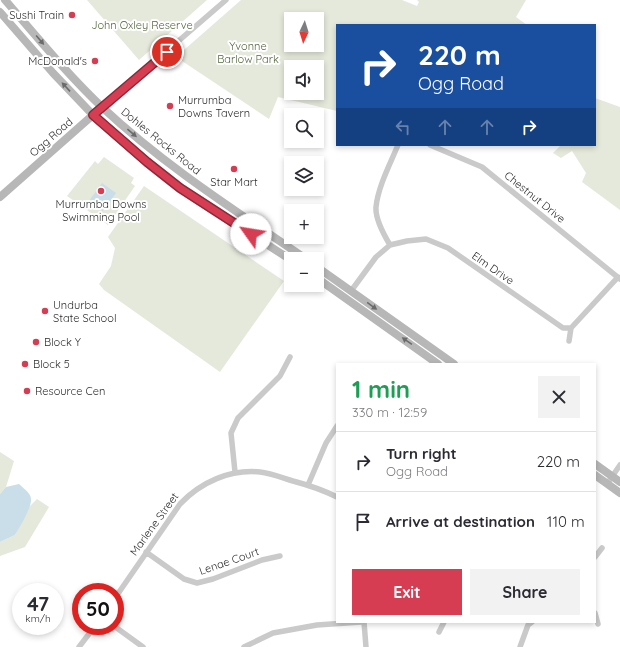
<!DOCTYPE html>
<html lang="en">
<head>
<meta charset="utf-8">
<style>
	body { margin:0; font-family:Quicksand,sans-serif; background:#f2f2f3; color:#2b2b33; height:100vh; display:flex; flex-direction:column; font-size:15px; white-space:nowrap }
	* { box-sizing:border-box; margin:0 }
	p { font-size:13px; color:#7c7c81 }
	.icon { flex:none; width:22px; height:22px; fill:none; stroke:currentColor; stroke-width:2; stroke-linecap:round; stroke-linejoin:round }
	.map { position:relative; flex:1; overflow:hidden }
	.drawer { position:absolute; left:336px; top:363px; width:260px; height:260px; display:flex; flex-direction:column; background:#fff; border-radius:0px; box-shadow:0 2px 6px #0003 }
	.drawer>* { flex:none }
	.banner { position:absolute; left:336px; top:24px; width:260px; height:122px; border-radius:0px; box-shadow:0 2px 6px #0003; background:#1a4fa0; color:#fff; overflow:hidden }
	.needle { width:26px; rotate:184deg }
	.buttons { position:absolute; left:284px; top:12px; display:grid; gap:8px }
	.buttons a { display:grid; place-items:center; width:40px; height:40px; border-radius:0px; background:#fff; box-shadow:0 2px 6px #0003; font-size:20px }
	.speed { position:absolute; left:12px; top:583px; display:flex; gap:8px; font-size:20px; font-weight:700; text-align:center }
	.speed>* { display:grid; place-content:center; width:52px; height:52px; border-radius:50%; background:#fff; box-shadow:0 2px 6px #0003; line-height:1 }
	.speed small { font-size:10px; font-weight:400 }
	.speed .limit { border:6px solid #d22; background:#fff; color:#111 }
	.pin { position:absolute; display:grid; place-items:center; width:34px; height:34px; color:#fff; margin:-17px; border:2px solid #fff; border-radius:50%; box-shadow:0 1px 4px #0007 }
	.me { position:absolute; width:44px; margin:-22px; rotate:302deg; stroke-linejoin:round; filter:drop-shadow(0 0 3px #0008) }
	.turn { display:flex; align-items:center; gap:14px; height:84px; padding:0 16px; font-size:18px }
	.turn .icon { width:52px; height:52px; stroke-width:2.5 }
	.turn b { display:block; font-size:28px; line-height:34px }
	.lanes { display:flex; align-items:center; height:38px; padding:0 16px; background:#0003; justify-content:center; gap:20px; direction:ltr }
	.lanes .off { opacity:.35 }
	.round { display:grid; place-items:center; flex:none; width:42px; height:42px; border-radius:0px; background:#f2f2f3 }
	.overview { display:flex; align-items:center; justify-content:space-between; height:68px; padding:0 16px }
	h1 { font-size:24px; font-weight:700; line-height:30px; color:#1e9e55 }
	.action { display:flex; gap:8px; margin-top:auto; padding:8px 16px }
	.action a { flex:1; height:46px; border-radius:0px; background:#d63d53; color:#fff; font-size:16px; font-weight:700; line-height:46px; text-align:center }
	.action a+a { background:#f2f2f3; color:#2b2b33 }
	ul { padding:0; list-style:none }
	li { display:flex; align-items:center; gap:12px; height:60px; padding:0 16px; border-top:1px solid #e1e1e2 }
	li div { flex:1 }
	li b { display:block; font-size:15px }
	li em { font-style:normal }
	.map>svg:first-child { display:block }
	.green { fill:#e4e9db; fill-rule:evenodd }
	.water { fill:#c9dee8 }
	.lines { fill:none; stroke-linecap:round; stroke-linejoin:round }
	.street { stroke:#cacaca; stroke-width:5.5 }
	.secondary { stroke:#b7b7b7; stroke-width:8 }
	.oneway { fill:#6b6b6b }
	.route-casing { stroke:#8b2836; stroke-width:10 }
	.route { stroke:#d63d53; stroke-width:7 }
	.poi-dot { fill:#d63d53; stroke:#fff; stroke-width:1.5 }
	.labels { text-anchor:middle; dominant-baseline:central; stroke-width:4; stroke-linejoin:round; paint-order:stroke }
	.poi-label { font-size:11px; fill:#2d2d2d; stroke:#fff; text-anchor:start }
	.park-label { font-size:11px; fill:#53653e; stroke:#fff }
	.street-label { font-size:11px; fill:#2d2d2d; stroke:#fff }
</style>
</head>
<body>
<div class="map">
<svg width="620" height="647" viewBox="0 0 620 647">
	<rect width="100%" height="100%" fill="#fff"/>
	<path class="green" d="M87 0H207L139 60Z
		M241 0H402L417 6 419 2 417 0H526L516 17 527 25H337V111L278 97 269 119 176 57ZM291 19H317V45H291ZM291 67H317V93H291Z
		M595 98 620 107V210L582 182 586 173 572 151 561 158 553 153 561 145H595Z
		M104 157 134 178 131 183 135 186 108 225 67 196 95 161 98 164Z
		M144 186 284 281 220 372 104 290 99 284 111 266 115 248 108 237Z
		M0 452 14 461 6 487 0 494Z
		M37 499 49 507 25 547 0 556V542L15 535 29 507Z"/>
	<path class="water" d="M102 183 116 193 103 211 89 201Z
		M19 484C23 488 31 493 31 499 32 507 19 528 15 535L0 542V494L6 487Z"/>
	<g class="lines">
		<path class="street" d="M102 107 226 0
			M430 145 482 167 620 279
			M390 245C384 235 375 219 376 207 378 187 390 164 398 145
			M351 291 376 257 390 245 407 241 426 239 448 248 563 328H571L618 277
			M569 341 571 328
			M235 472 231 433 238 418 280 376 290 357
			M607 484 620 465
			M308 485 326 443 337 426
			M146 552 184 579 197 583 213 579 262 560 280 556
			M595 557 602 548
			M115 598 180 504C201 482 230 469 260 472 271 473 283 478 293 481 308 485 323 490 337 497
			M595 613 598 624
			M364 622 366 647
			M114 626 143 647
			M439 632 444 622
			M79 647 95 626
			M244 647 273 633 317 625 361 622
			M520 647 528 625 532 622"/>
		<path class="secondary" d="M5 0C37 37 68 75 103 108 165 166 236 211 306 259
			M0 12 53 73 93 115 147 162 180 188 291 260
			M0 197 102 107
			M317 267 454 364
			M317 278 438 364
			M595 464 620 482
			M595 475 620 493"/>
	</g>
	<defs><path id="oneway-solid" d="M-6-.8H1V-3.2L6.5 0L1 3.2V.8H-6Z"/></defs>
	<g class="oneway">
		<use href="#oneway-solid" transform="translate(40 40) rotate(50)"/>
		<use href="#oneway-solid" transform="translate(66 87) rotate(-133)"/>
		<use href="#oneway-solid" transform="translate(132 133) rotate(40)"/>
		<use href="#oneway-solid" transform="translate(372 306) rotate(36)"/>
		<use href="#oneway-solid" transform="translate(407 341) rotate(-145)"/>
	</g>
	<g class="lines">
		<g class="route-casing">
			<path id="route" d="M167 52 93 115 147 162 180 188 251 234"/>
		</g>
		<use href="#route" class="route"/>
	</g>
	<g class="poi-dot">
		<circle cx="72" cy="15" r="4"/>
		<circle cx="95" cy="61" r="4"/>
		<circle cx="170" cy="106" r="4"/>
		<circle cx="234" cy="169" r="4"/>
		<circle cx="101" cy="191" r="4"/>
		<circle cx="45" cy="311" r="4"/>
		<circle cx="36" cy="342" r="4"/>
		<circle cx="25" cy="364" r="4"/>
		<circle cx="27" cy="391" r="4"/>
	</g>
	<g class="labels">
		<g class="poi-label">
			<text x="64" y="15" text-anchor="end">Sushi Train</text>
			<text x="87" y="61" text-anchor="end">McDonald's</text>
			<text x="178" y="100">Murrumba<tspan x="178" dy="13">Downs Tavern</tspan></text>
			<text x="234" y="182" text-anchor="middle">Star Mart</text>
			<text x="101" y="204" text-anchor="middle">Murrumba Downs<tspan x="101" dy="13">Swimming Pool</tspan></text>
			<text x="53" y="305">Undurba<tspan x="53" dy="13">State School</tspan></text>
			<text x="44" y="342">Block Y</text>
			<text x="33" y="364">Block 5</text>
			<text x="35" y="391">Resource Cen</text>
		</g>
		<g class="park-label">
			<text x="142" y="25">John Oxley Reserve</text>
			<text x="248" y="46">Yvonne<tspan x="248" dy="13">Barlow Park</tspan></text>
		</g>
		<g class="street-label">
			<text transform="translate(51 137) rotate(-41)">Ogg Road</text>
			<text transform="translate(161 141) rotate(39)">Dohles Rocks Road</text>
			<text transform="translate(535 197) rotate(39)">Chestnut Drive</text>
			<text transform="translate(493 268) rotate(35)">Elm Drive</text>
			<text transform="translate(154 524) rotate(-54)">Marlene Street</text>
			<text transform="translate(229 561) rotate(-19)">Lenae Court</text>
		</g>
	</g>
</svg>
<div class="buttons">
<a><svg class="needle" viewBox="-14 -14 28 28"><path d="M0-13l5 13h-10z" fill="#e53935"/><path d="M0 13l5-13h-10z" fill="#7c7c81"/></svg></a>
<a><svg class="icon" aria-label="sound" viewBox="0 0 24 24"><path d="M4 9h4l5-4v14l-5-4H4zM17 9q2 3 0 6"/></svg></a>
<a><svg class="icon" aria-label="search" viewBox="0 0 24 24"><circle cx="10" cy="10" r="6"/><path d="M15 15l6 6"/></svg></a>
<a><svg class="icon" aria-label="layers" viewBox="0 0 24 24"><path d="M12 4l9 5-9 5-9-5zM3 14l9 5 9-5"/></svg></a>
<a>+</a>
<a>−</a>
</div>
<div class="speed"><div>47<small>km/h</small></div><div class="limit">50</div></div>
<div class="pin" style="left:167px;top:52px;background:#d93025"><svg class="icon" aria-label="arrive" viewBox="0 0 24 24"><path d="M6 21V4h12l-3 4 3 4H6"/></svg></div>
<svg class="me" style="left:251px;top:234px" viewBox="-20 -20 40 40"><circle r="19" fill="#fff"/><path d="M0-13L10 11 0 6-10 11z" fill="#d63d53"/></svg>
<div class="banner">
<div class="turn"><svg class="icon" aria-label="right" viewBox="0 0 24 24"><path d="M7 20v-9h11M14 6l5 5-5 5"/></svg><div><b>220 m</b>Ogg Road</div></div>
<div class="lanes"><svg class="icon off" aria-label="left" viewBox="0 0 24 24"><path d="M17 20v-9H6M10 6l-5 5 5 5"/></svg><svg class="icon off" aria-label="ahead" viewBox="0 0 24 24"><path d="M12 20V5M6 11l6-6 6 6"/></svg><svg class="icon off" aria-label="ahead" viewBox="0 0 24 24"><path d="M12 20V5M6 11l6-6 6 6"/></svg><svg class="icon" aria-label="right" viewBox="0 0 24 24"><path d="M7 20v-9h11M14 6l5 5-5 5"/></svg></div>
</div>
<section class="drawer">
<div class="overview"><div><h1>1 min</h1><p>330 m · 12:59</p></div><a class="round"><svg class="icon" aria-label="close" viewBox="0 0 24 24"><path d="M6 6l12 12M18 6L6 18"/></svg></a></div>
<ul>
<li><svg class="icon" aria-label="right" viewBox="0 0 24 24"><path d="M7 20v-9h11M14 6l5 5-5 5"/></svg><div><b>Turn right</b><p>Ogg Road</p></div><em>220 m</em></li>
<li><svg class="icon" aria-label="arrive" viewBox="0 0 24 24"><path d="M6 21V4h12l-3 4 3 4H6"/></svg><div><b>Arrive at destination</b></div><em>110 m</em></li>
</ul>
<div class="action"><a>Exit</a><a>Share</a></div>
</section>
</div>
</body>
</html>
